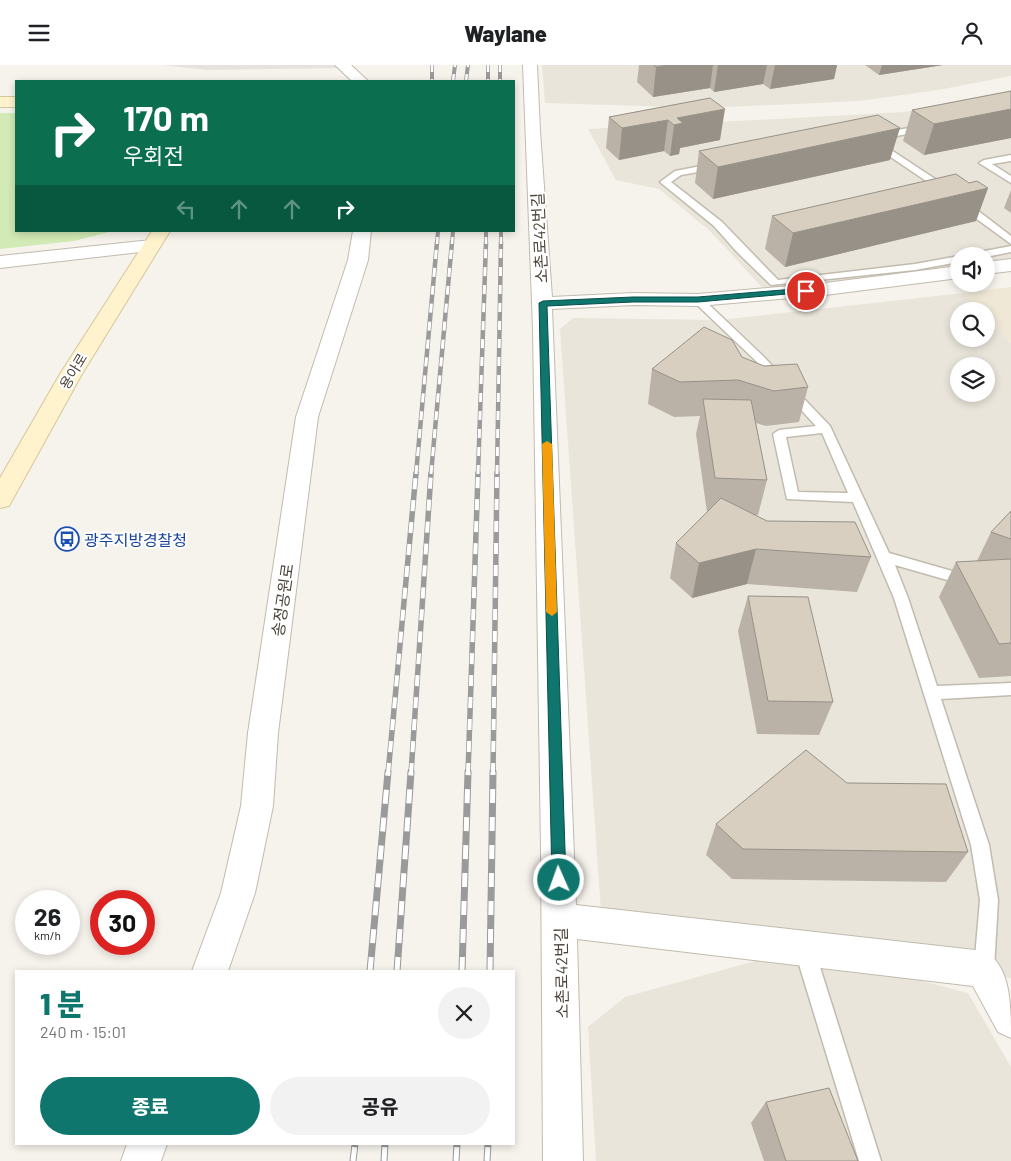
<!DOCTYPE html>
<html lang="ko">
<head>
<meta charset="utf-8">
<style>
	body { margin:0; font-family:Barlow,"Noto Sans KR",sans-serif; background:#f2f2f2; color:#202124; height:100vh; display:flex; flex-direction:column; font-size:19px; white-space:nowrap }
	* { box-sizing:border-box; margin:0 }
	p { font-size:16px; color:#757577 }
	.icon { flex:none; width:28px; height:28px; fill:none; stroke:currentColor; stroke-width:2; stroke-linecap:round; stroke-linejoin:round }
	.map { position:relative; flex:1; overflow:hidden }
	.panel { position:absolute; left:15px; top:905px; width:500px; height:175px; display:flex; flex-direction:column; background:#fff; border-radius:0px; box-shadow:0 2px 8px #0003 }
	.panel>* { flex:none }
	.top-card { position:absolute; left:15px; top:15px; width:500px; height:152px; border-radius:0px; box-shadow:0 2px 8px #0003; background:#0b6e4f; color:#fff; overflow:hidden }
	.controls { position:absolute; left:950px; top:182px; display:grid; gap:10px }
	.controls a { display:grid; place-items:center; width:45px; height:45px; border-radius:50%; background:#fff; box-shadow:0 2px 8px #0003; font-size:25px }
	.speed { position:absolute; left:15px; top:825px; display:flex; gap:10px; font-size:25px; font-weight:700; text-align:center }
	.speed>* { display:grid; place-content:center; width:65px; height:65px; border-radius:50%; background:#fff; box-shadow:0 2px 8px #0003; line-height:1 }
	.speed small { font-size:12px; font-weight:400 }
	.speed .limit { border:8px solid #d22; background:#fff; color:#111 }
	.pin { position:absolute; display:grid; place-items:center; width:42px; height:42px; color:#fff; margin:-21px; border:2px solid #fff; border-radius:50%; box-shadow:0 1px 5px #0007 }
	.me { position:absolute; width:55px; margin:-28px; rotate:358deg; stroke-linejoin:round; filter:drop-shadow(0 0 4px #0008) }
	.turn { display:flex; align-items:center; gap:18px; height:105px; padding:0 25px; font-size:22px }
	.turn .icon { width:65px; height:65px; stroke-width:2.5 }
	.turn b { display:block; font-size:35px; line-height:42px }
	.lanes { display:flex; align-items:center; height:48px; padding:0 25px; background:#0003; justify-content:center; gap:25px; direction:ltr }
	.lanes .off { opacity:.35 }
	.round { display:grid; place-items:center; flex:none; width:52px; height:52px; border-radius:26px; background:#f2f2f2 }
	.head { display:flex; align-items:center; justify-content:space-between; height:85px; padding:0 25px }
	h1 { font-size:30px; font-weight:800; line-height:38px; color:#0f766e }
	.primary-button { display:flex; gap:10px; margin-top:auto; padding:10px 25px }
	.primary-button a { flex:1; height:58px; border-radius:30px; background:#0f766e; color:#fff; font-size:20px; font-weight:800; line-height:58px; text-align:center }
	.primary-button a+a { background:#f2f2f2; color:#202124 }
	header { display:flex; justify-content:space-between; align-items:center; height:65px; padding:0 25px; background:#fff; font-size:22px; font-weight:800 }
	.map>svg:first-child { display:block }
	.residential { fill:#eae5da; fill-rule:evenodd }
	.industrial { fill:#e6e2dd }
	.education { fill:#efe8d6 }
	.green { fill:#d2eab5 }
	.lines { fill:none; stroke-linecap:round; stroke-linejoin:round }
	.lane-casing { stroke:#c2bbae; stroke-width:3 }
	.street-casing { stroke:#c2bbae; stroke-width:2 }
	.secondary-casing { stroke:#d6c79b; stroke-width:2 }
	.lane { fill:#fff; fill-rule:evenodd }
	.street { fill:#fff; fill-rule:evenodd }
	.secondary { fill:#fff3cd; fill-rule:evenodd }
	.rail-far3-casing { stroke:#9a9a9a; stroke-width:4 }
	.rail-far2-casing { stroke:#9a9a9a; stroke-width:4.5 }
	.rail-far1-casing { stroke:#9a9a9a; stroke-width:5.5 }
	.rail-casing { stroke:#9a9a9a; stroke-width:7 }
	.rail-far3 { stroke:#fff; stroke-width:2.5; stroke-dasharray:7; stroke-linecap:butt }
	.rail-far2 { stroke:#fff; stroke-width:3; stroke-dasharray:9; stroke-linecap:butt }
	.rail-far1 { stroke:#fff; stroke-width:4; stroke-dasharray:11; stroke-linecap:butt }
	.rail { stroke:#fff; stroke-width:5; stroke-dasharray:14; stroke-linecap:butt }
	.wall { fill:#bab2a6 }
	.shaded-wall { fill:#979187 }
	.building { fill:#d8cfc1; stroke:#979187 }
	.route { fill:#0f766e; stroke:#0a4d48 }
	.slow { fill:#f59e0b }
	.labels { text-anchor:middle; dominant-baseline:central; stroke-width:4; stroke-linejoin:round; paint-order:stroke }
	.far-street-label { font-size:14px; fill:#4b4439; stroke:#fff }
	.street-label { font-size:16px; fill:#4b4439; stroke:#fff }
	.transit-label { font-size:16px; fill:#164399; stroke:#fff; text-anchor:start }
</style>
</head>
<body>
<header><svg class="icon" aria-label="menu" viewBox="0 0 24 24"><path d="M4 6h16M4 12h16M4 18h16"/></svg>Waylane<svg class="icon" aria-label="person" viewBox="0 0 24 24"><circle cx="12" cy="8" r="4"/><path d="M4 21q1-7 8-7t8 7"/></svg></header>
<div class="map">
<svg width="1011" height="1096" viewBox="0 0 1011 1096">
	<rect width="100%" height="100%" fill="#f6f3ec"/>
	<path class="residential" d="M542 0H1011V11L938 25 859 36 706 43 545 38Z
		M1011 29V193L986 197V191H959V201L769 230 710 166 659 124 616 115 588 64 904 47Z
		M964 228 981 246H959V274H986V252L1011 278V913L865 901 968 928 1011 1002V1096H596L588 962 625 932 766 893 618 879 601 846 560 264 573 253 720 255ZM959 301H986V329H959Z"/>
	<path class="industrial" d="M162 0H341L345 3 208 5Z"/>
	<path class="education" d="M1011 222V278L986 252V246H981L964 228Z"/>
	<path class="green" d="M0 48H16V166L109 167 74 176 0 184Z"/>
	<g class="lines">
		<g class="lane-casing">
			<path id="lane" d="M926 60 930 63 929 65 880 74 876 71 880 68Z
				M876 75 973 139 977 145 1011 171V179L970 149 966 143 873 80 872 78Z
				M1011 90V96L992 99 1011 111V118L979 98 984 95Z
				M717 98 722 101 720 103 681 110 671 117 722 157 778 215 915 199 959 191V197L915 205 771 220 737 187 714 161 660 117 675 106Z
				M1011 181V187L986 192 969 191 974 188Z
				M698 232 702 233 763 291 830 361 889 488 973 512 975 516 973 520 968 521 895 500 908 533 937 621 1011 618V630L941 634 989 780 998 835 994 904 991 911 984 914 977 911 974 904 980 835 971 780 894 533 853 437 787 434 773 369 779 365 816 361 755 295 694 237 693 235 694 233ZM822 368 848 428 798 427 786 372Z
				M804 874 811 876 814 883 881 1096H859L794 883 797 876Z"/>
		</g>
		<g class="street-casing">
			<path id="street" d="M335 0H351L368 16H352Z
				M523 0H537L540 66 552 232 633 228 698 229 825 218 959 201V213L825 230 698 241 633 240 552 244 576 840 984 886C1011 900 1011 941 1011 973L998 967 973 921 577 874 583 1096H543L541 784 533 264Z
				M353 166H371L368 195 318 352 278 668 273 741 255 828 228 906H192L221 828 241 741 248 668 296 352 348 195Z
				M151 175 158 177 160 181 158 185 0 203V191Z
				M1011 194V206L986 209V197Z
				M127 1079H167L161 1096H121Z"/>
		</g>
		<g class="secondary-casing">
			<path id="secondary" d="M0 32H16V42H0Z
				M152 166H170L82 309 9 441 0 443V413L60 309Z"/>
		</g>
		<use href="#lane" class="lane"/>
		<use href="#street" class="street"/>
		<use href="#secondary" class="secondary"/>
		<g class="rail-far3-casing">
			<path id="rail-far3" d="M432 0V16
				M488 0V16
				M500 0V16
				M453 16 455 0
				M466 16 468 0
				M437 179 438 166
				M452 179 453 166
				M486 179V166
				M501 179V166"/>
		</g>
		<g class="rail-far2-casing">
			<path id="rail-far2" d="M416 409 437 177
				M431 409 452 177
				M478 409 486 177
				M497 409 501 177"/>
		</g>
		<g class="rail-far1-casing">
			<path id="rail-far1" d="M388 709 416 408
				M411 709 431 408
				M468 709 478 408
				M493 709 497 408"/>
		</g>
		<g class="rail-casing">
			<path id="rail" d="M370 906 388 707
				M397 906 411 707
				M462 906 468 707
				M490 906 493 707
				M353 1096 355 1079
				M384 1096 385 1079
				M456 1096 457 1079
				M487 1096 488 1079"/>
		</g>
		<use href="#rail-far3" class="rail-far3"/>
		<use href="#rail-far2" class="rail-far2"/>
		<use href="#rail-far1" class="rail-far1"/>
		<use href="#rail" class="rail"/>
	</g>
	<path class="wall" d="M639 0H837L834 14 770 24 763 19 714 27 710 23 653 32 637 17Z
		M865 0H943L879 10Z
		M1011 26V73L924 90 903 76 912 45Z
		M710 33 720 75 680 83 679 89 670 91 664 86 619 95 606 83 609 52Z
		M699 86 890 95 713 134 695 118Z
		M969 118 988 123 976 156 785 202 765 184 772 151Z
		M1011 125V148L1004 143Z
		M652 304 808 322 799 357 766 361 756 358 767 415 758 450H755L767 456 871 492 857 527 747 519 692 533 670 513 676 478 707 447 696 369 700 351 674 352 648 339Z
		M1011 446V611L979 613 939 532 956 497 977 496 991 467Z
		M748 531 833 637 819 670 757 669 738 566Z
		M847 718 968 787 946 817 732 814 706 790 716 759Z
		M766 1037 858 1096H764L751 1058Z"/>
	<path class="shaded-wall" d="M669 0H713L710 23 653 32 656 2Z
		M718 0H767L763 19 714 27Z
		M775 0H837L834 14 770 24Z
		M882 0H943L879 10Z
		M725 44 720 75 680 83 679 89 670 91 674 60 677 53Z
		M1011 44V73L924 90 934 59Z
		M668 55 664 86 619 95 622 63Z
		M900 63 890 95 713 134 718 102Z
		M988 123 976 156 785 202 793 168Z
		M756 484 747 519 692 533 699 498Z"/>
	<path class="building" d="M654 0H669L656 2Z
		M1011 26V44L934 59 912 45Z
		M710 33 725 44 677 53 683 58 674 60 668 55 622 63 609 52Z
		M878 50 900 63 718 102 699 86Z
		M956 109 969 118 977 116 988 123 793 168 772 151Z
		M704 262 732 275 742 292 764 301 797 299 808 322 774 326 738 315 680 317 652 304Z
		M703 334 751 335 767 415 715 413Z
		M721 433 767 456 855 457 871 492 756 484 699 498 676 478Z
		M1011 446V474L991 467Z
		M1011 494V578L999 579 956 497Z
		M748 531 808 532 833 637 768 636Z
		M806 685 847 718 946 719 968 787 743 784 716 759Z
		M829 1023 858 1096H786L766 1037Z"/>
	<path class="route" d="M806 223 809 224V227L698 237H633L547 241 566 815 564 820 559 822 554 820 552 815 539 238 543 236 633 232H698Z"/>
	<path class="slow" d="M547 376 552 379 557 547 552 551 546 547 542 379Z"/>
	<defs>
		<g id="bus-ring" transform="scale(1.25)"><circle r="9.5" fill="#fff" stroke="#1a4fb4" stroke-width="1.5"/><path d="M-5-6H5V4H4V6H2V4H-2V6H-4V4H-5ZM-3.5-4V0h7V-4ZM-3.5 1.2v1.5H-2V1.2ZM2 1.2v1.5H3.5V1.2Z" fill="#1a4fb4"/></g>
	</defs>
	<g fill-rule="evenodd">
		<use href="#bus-ring" x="67" y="474"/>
	</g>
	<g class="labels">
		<g class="far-street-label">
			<text transform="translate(73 306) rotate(-59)">용아로</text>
		</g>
		<g class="street-label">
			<text transform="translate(539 173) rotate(-93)">소촌로42번길</text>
			<text transform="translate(282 535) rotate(-82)">송정공원로</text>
			<text transform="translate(561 908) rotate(-91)">소촌로42번길</text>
		</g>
		<g class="transit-label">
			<text x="84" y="474">광주지방경찰청</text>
		</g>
	</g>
</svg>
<div class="controls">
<a><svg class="icon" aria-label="sound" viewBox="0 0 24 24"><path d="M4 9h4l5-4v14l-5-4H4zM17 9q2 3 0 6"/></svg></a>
<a><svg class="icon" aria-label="search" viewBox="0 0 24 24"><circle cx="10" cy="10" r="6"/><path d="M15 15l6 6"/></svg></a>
<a><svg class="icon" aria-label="layers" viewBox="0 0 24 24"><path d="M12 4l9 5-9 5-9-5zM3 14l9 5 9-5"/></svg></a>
</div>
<div class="speed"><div>26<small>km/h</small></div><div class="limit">30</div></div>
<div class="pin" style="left:806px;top:226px;background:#d93025"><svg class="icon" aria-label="arrive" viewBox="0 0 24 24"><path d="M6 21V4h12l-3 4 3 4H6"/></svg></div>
<svg class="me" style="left:559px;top:815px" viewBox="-20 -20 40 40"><circle r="17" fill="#0f766e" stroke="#fff" stroke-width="3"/><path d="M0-11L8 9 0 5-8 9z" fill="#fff"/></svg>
<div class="top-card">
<div class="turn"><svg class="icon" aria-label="right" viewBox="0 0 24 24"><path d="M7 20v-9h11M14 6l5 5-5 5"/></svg><div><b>170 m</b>우회전</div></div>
<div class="lanes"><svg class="icon off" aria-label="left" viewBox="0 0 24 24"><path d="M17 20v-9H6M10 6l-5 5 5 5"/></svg><svg class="icon off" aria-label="ahead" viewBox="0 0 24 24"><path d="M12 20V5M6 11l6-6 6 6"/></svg><svg class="icon off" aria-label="ahead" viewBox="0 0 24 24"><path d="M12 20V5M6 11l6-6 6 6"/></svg><svg class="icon" aria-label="right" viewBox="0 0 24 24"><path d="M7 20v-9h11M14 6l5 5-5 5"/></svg></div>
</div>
<section class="panel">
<div class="head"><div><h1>1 분</h1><p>240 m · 15:01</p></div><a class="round"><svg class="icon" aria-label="close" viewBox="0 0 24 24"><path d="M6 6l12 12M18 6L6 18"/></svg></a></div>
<div class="primary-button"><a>종료</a><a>공유</a></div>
</section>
</div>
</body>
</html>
